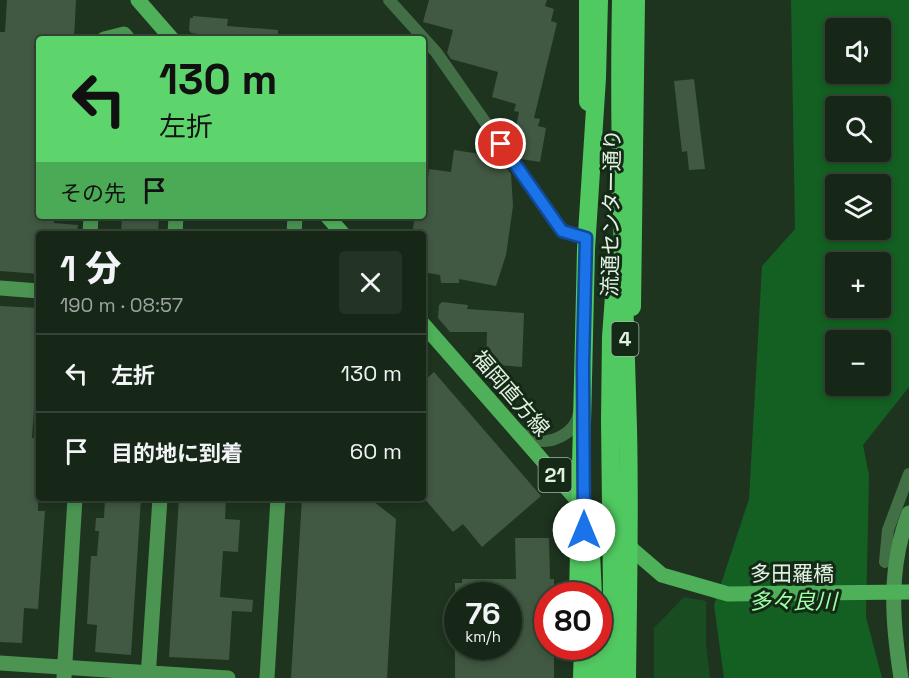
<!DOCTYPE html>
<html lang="ja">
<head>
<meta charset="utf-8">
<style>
	body { margin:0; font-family:"Space Grotesk","Noto Sans JP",sans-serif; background:#233324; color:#f1f3f6; height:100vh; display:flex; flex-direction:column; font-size:22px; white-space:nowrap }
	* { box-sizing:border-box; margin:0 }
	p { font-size:20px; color:#9ea5a1 }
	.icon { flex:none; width:33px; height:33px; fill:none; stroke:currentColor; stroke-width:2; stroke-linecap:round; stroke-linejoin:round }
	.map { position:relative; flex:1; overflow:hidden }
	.sheet { position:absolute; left:36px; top:231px; width:390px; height:270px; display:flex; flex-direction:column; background:#162717; border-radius:6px; box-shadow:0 3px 9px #0003,0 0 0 2px #354436 }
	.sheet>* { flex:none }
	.top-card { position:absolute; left:36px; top:36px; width:390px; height:183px; border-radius:6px; box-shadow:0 3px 9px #0003,0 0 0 2px #354436; background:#5dd56c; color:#111; overflow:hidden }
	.buttons { position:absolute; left:825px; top:18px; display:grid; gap:12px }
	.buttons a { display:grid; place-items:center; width:66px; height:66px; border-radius:6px; background:#162717; box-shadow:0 3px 9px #0003,0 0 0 2px #354436; font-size:30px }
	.speed { position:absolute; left:444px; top:582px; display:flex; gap:12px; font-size:30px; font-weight:700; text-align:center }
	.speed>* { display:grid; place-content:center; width:78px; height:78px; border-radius:50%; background:#162717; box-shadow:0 3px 9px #0003,0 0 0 2px #354436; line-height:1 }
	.speed small { font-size:15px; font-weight:400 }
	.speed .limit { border:9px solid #d22; background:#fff; color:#111 }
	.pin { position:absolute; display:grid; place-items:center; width:51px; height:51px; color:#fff; margin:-26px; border:3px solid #fff; border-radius:50%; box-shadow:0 2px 6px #0007 }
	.me { position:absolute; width:66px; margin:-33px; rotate:0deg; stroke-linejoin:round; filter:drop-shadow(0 0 4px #0008) }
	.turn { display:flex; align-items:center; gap:21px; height:126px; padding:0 24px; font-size:27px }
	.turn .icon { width:78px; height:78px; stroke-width:2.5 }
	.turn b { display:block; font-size:42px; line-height:51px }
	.then { display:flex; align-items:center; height:57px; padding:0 24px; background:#0003; gap:12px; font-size:22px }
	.round { display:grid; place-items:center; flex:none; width:63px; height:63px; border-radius:6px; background:#233324 }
	.overview { display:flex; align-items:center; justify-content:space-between; height:102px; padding:0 24px }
	h1 { font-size:36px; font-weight:800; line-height:45px }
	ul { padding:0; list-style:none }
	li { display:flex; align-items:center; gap:18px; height:78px; padding:0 24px; border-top:2px solid #354436 }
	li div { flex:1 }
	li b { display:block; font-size:22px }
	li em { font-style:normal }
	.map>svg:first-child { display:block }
	.green { fill:#194c20 }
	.water { fill:#136022; fill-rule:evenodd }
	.building { fill:#415842 }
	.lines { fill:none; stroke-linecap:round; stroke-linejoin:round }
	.street { stroke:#436f47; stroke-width:12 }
	.secondary { stroke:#4b9452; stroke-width:15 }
	.primary { stroke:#4fb05a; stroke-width:15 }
	.highway { stroke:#51c961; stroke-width:18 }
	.highway-bridge { stroke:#51c961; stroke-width:18 }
	.route-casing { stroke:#114b97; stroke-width:15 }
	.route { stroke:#1a73e8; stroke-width:10 }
	.labels { text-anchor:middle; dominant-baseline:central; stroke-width:6; stroke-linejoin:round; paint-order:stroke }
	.shield { fill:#142a16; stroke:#a5b5a6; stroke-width:1.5 }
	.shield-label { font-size:20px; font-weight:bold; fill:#e3f1e3 }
	.street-label { font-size:21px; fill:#e3f1e3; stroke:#142a16 }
	.water-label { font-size:22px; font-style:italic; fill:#9fffa6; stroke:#142a16 }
</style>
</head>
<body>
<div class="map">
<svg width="909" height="678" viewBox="0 0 909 678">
	<rect width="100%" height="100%" fill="#1e341f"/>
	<path class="green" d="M684 597 706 601V644L710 678H654V628Z"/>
	<path class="water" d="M791 0H909V387L863 445 869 475 866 617 882 678H724L714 605 749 499 762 266 795 229ZM836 28H880V74H836ZM836 106H880V152H836ZM836 184H880V230H836ZM836 262H880V308H836ZM836 340H880V386H836Z"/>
	<path class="building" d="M7 0H76L74 39H39V216H54V223L78 225 77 234H39V274L0 271V32H5Z
		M429 0H547L545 6 554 9 551 21 557 23 534 118 540 119 538 126 546 128 540 162 521 159 512 146 519 112 514 111 516 104 492 97 498 72 451 59 447 53 453 30 423 22Z
		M193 16 228 19 227 26 278 30V39H198V34L191 33 189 30 190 18H193Z
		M694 79 705 169 689 170 687 151 682 152 674 81Z
		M482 144 491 145 511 174 513 206 506 255 496 286 459 279V283H441L440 275 423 272V234H412L415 216H423L429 169 451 172 454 150 480 154Z
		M122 216H159L158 234H121Z
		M442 302 468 305 467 309 524 313 522 367 486 364 487 332H450L438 318 439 305Z
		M0 306 39 308V410H34L32 438H39L38 511H45L38 609 24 608 22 643 0 642Z
		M434 372 541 496 482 547 463 524 453 532 423 497V382Z
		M105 498H141L131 655 95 652 97 625 87 624 91 556H97L99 531H95L96 518H104Z
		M179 498H226L225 519 240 520 238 552 223 551 220 597 253 600 252 612 232 611 229 660 169 657Z
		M302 498H369L396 519 387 678H291Z
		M515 538H549L550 579H554V596H548V646H554V678H455V646H508V596H455V583H462V579H516Z"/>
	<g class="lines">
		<path class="street" d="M389 0 436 52 562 232 586 238
			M520 432C524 434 529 437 533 439 552 446 577 432 579 412
			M885 562 888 530 909 474"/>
		<path class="secondary" d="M104 39 124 34 128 39
			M90 234 91 216
			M175 234 176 216
			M294 234 295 216
			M0 288 39 291
			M0 663 228 678
			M64 678 75 498
			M148 678 160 498
			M267 678 278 498
			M901 678C892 621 888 567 909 513"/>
		<path class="primary" d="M138 0 172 39
			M327 216 343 234
			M423 324 584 508 662 575 728 594 909 592"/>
		<path class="highway" d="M588 102V0
			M632 307 636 0
			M595 646 597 678
			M582 678 583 646"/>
		<path class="highway-bridge" d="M621 0C618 143 624 285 628 428 630 511 628 595 627 678
			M590 531 593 596
			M578 596 586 249 597 78 599 0
			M613 678 610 420 611 337 614 296"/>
	</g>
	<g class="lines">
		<g class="route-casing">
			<path id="route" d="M501 144 562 231 586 238 583 364 584 530"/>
		</g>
		<use href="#route" class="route"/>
	</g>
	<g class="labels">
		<g class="shield">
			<rect x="611.5" y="322" width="27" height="34" rx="4.5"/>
			<rect x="538.5" y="458" width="33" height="34" rx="4.5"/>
		</g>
		<g class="shield-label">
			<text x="625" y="339">4</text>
			<text x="555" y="475">21</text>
		</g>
		<g class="street-label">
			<text transform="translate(611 213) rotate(-89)">流通センター通り</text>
			<text transform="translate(511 393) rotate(49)">福岡直方線</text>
			<text x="792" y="573">多田羅橋</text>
		</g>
		<g class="water-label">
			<text x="793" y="601">多々良川</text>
		</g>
	</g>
</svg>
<div class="buttons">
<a><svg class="icon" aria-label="sound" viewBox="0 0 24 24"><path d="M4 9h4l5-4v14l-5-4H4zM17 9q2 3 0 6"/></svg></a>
<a><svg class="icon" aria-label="search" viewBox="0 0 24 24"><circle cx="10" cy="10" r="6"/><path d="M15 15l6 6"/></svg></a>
<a><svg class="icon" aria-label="layers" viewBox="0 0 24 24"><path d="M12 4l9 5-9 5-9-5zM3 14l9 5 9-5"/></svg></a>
<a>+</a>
<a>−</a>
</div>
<div class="speed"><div>76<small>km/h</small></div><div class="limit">80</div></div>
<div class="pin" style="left:501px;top:144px;background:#d93025"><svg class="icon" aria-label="arrive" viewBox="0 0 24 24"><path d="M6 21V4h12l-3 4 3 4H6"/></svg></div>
<svg class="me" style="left:584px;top:530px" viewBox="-20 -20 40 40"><circle r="19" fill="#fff"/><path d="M0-13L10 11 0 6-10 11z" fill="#1a73e8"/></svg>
<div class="top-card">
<div class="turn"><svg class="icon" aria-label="left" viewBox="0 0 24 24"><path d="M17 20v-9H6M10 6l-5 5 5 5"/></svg><div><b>130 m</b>左折</div></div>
<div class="then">その先<svg class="icon" aria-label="arrive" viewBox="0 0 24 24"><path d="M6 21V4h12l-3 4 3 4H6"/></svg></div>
</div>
<section class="sheet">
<div class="overview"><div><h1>1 分</h1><p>190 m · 08:57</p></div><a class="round"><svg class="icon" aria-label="close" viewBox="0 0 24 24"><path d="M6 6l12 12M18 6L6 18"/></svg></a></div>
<ul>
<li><svg class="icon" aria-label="left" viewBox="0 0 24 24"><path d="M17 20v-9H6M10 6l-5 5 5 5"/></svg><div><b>左折</b></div><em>130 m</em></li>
<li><svg class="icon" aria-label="arrive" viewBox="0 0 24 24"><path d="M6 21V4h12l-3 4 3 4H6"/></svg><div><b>目的地に到着</b></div><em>60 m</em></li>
</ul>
</section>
</div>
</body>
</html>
